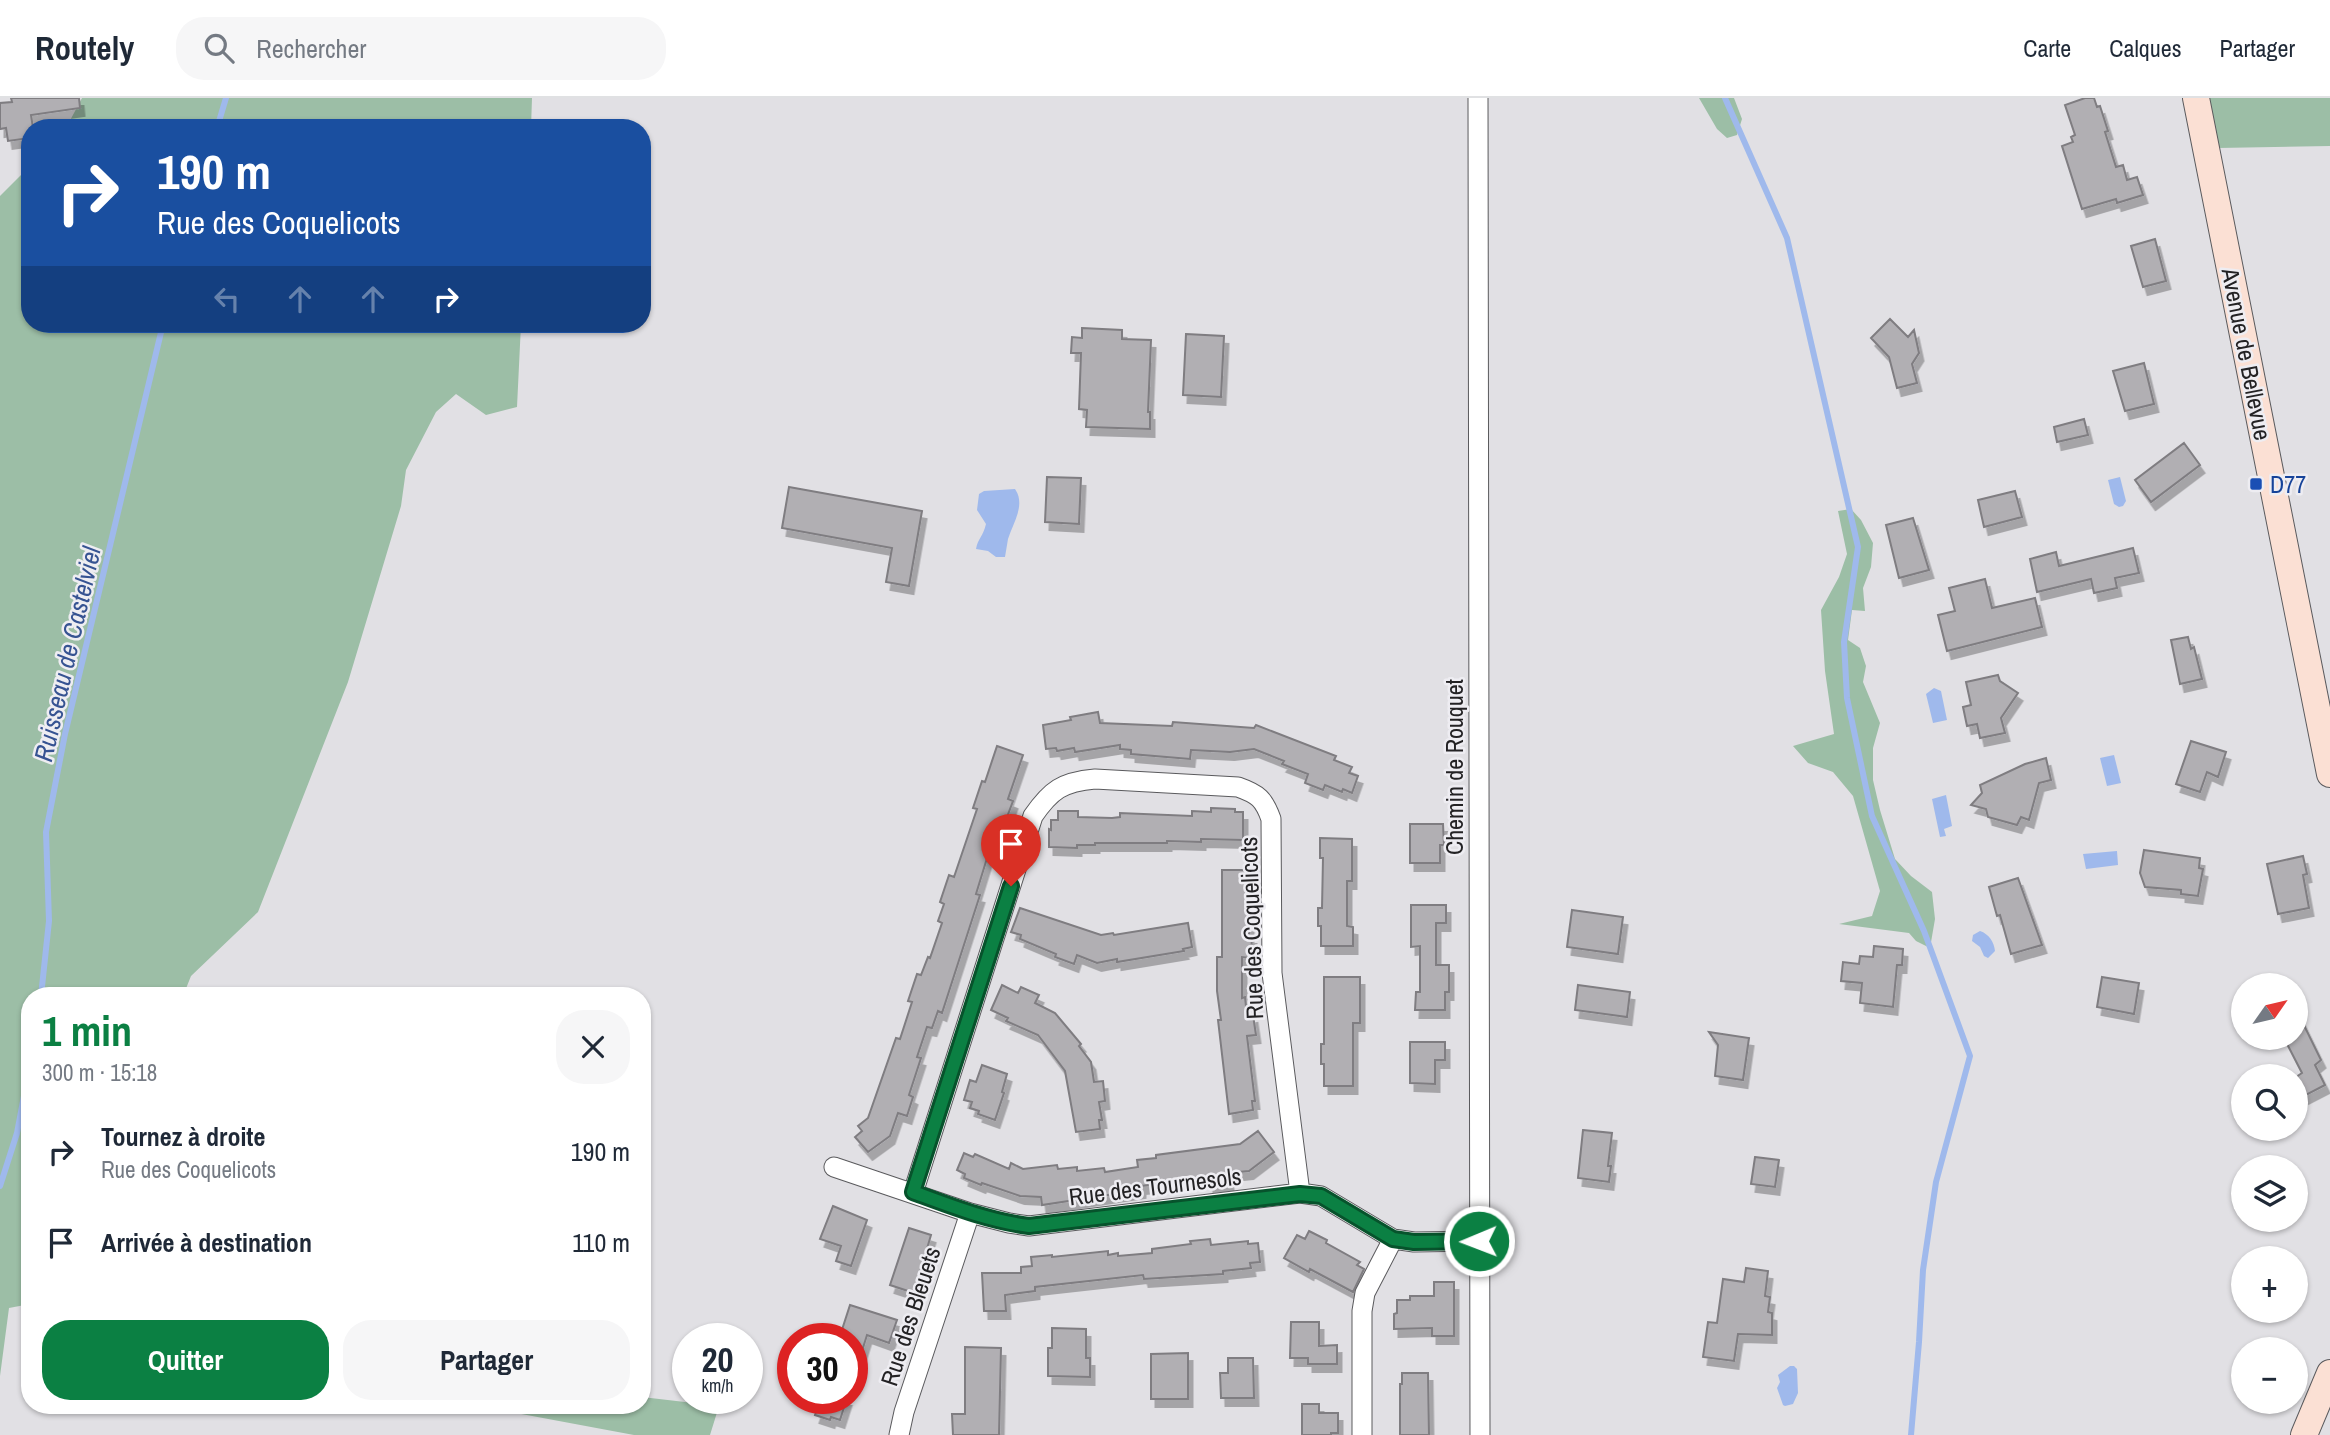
<!DOCTYPE html>
<html lang="fr">
<head>
<meta charset="utf-8">
<style>
	body { margin:0; font-family:"Archivo Narrow",sans-serif; background:#f6f6f7; color:#1f2937; height:100vh; display:flex; flex-direction:column; font-size:26px; white-space:nowrap }
	* { box-sizing:border-box; margin:0 }
	p { font-size:23px; color:#747a83 }
	.icon { flex:none; width:38px; height:38px; fill:none; stroke:currentColor; stroke-width:2; stroke-linecap:round; stroke-linejoin:round }
	.map { position:relative; flex:1; overflow:hidden }
	.details { position:absolute; left:21px; top:889px; width:630px; height:427px; display:flex; flex-direction:column; background:#fff; border-radius:28px; box-shadow:0 2px 5px #0004 }
	.details>* { flex:none }
	.banner { position:absolute; left:21px; top:21px; width:630px; height:214px; border-radius:28px; box-shadow:0 2px 5px #0004; background:#1a4fa0; color:#fff; overflow:hidden }
	.needle { width:46px; rotate:56deg }
	.buttons { position:absolute; left:2231px; top:875px; display:grid; gap:14px }
	.buttons a { display:grid; place-items:center; width:77px; height:77px; border-radius:50%; background:#fff; box-shadow:0 2px 5px #0004; font-size:35px }
	.speed { position:absolute; left:672px; top:1225px; display:flex; gap:14px; font-size:35px; font-weight:700; text-align:center }
	.speed>* { display:grid; place-content:center; width:91px; height:91px; border-radius:50%; background:#fff; box-shadow:0 2px 5px #0004; line-height:1 }
	.speed small { font-size:18px; font-weight:400 }
	.speed .limit { border:10px solid #d22; background:#fff; color:#111 }
	.pin { position:absolute; display:grid; place-items:center; width:60px; height:60px; color:#fff; margin:-72px -30px; border-radius:50% 50% 50% 0; rotate:-45deg; box-shadow:0 0 7px #0007 }
	.pin .icon { rotate:45deg }
	.me { position:absolute; width:77px; margin:-38px; rotate:269deg; stroke-linejoin:round; filter:drop-shadow(0 0 5px #0008) }
	.turn { display:flex; align-items:center; gap:24px; height:147px; padding:0 21px; font-size:32px }
	.turn .icon { width:91px; height:91px; stroke-width:2.5 }
	.turn b { display:block; font-size:49px; line-height:60px }
	.lanes { display:flex; align-items:center; height:66px; padding:0 21px; background:#0003; justify-content:center; gap:35px; direction:ltr }
	.lanes .off { opacity:.35 }
	.round { display:grid; place-items:center; flex:none; width:74px; height:74px; border-radius:28px; background:#f6f6f7 }
	.headline { display:flex; align-items:center; justify-content:space-between; height:119px; padding:0 21px }
	h1 { font-size:42px; font-weight:700; line-height:52px; color:#0b8043 }
	.cta { display:flex; gap:14px; margin-top:auto; padding:14px 21px }
	.cta a { flex:1; height:80px; border-radius:28px; background:#0b8043; color:#fff; font-size:28px; font-weight:700; line-height:80px; text-align:center }
	.cta a+a { background:#f6f6f7; color:#1f2937 }
	ul { padding:0; list-style:none }
	li { display:flex; align-items:center; gap:21px; height:91px; padding:0 21px }
	li div { flex:1 }
	li b { display:block; font-size:26px }
	li em { font-style:normal }
	header { display:flex; align-items:center; gap:42px; box-sizing:border-box; height:98px; padding:0 35px; background:#fff; border-bottom:2px solid #e0e1e3 }
	header strong { font-size:33px }
	nav { display:flex; gap:38px; margin-inline-start:auto; font-size:24px }
	.search { width:490px; height:63px; background:#f6f6f7; display:flex; align-items:center; gap:18px; box-sizing:border-box; padding:0 24px; border-radius:28px; color:#747a83; font-size:26px }
	.map>svg:first-child { display:block }
	.green { fill:#9cbea6 }
	.water { fill:#9fb9ec }
	.lines { fill:none; stroke-linecap:round; stroke-linejoin:round }
	.stream { stroke:#9fb9ec; stroke-width:6 }
	.building { fill:#b1afb3; stroke:#7f7d81; stroke-width:2; filter:url(#shadow) }
	.street-casing { stroke:#5a5a5d; stroke-width:21 }
	.secondary-casing { stroke:#5a5a5d; stroke-width:28 }
	.street { stroke:#fff; stroke-width:19 }
	.secondary { stroke:#fbe0d4; stroke-width:26 }
	.route-casing { stroke:#07532c; stroke-width:18 }
	.route { stroke:#0b8043; stroke-width:12 }
	.transit-dot { fill:#1a4fb4; stroke:#eeedf2; stroke-width:2.5 }
	.labels { text-anchor:middle; dominant-baseline:central; stroke-width:5; stroke-linejoin:round; paint-order:stroke }
	.street-label { font-size:24px; fill:#232224; stroke:#eeedf2 }
	.transit-label { font-size:24px; fill:#164399; stroke:#eeedf2; text-anchor:start }
	.water-label { font-size:26px; font-style:italic; fill:#365392; stroke:#eeedf2 }
</style>
</head>
<body>
<header>
<strong>Routely</strong>
<div class="search"><svg class="icon" aria-label="search" viewBox="0 0 24 24"><circle cx="10" cy="10" r="6"/><path d="M15 15l6 6"/></svg>Rechercher</div>
<nav><a>Carte</a><a>Calques</a><a>Partager</a></nav>
</header>
<div class="map">
<svg width="2330" height="1337" viewBox="0 0 2330 1337">
	<defs>
		<filter id="shadow"><feDropShadow dx="4.5" dy="8" stdDeviation="0" flood-color="#0004"/></filter>
	</defs>
	<rect width="100%" height="100%" fill="#e1e0e4"/>
	<path class="green" d="M82 0H532L531 30H66Z
		M1699 0H1734L1742 21 1737 37 1727 40 1717 31Z
		M2209 0H2330V48L2218 50Z
		M30 68V226H521L517 309 486 317 456 296 436 314 406 372 401 408 348 584 258 814 191 878 183 898H30V1206L9 1210 0 1278V98Z
		M1851 411 1861 422 1873 445 1871 469 1863 490 1865 513 1852 512 1848 542 1860 550 1866 568 1863 584 1880 625 1873 650V682L1880 712 1895 761 1911 778 1932 794 1935 821 1930 850 1916 843 1909 835 1839 826 1872 818 1880 793 1853 698 1833 674 1808 665 1793 648 1834 636 1825 573 1821 512 1839 479 1847 456 1838 413Z
		M642 1299 719 1308 710 1337H634L474 1307H642Z"/>
	<path class="water" d="M2120 379 2126 403 2123 408 2119 409 2114 406 2108 382Z
		M1015 391C1026 407 1013 425 1008 441 1007 447 1006 453 1005 459H996L988 453 976 451C978 440 983 439 986 426L977 412 979 396 984 393Z
		M1934 590 1941 593 1947 622 1933 625 1926 596Z
		M2114 657 2121 685 2107 688 2100 660Z
		M1946 697 1952 728 1944 731 1946 738 1940 739 1932 701Z
		M2117 753 2118 767 2086 771 2083 756Z
		M1980 833C1989 836 1994 844 1995 853L1988 860 1984 858 1980 849 1972 843 1973 837Z
		M1790 1268H1794L1797 1271 1798 1295 1793 1306 1785 1308 1783 1307 1777 1290 1780 1284 1778 1277Z"/>
	<g class="lines">
		<path class="stream" d="M1725 0 1787 140 1858 449 1844 544 1847 600 1872 718 1924 833 1970 958 1936 1084 1923 1172 1919 1244 1911 1337
			M217 30 226 0
			M41 898 49 823 46 734 65 636 163 226
			M0 1088 17 1035 30 966"/>
	</g>
	<path class="building" d="M11 0H79L80 10 31 17 33 30H30V40L8 43 6 30 0 31V5L12 4Z
		M2085 0H2094L2097 9 2100 8 2108 33 2105 34 2116 69 2123 67 2127 82 2137 79 2143 97 2117 105 2116 101 2082 111 2062 48 2073 44 2071 39 2075 37 2065 7Z
		M2155 141 2166 183 2143 189 2131 148Z
		M1890 221 1908 239 1914 232 1919 255 1912 266 1917 285 1897 290 1889 259 1871 240Z
		M1082 230 1122 232V241L1151 242 1148 314H1150V331L1086 329 1087 312 1079 311 1081 255H1071L1072 239 1082 240Z
		M1186 236 1224 238 1221 299 1183 297Z
		M2144 265 2154 306 2125 313 2113 273Z
		M2084 321 2088 337 2057 344 2054 329Z
		M2184 345 2200 367 2151 404 2135 382Z
		M1047 379 1081 380 1079 426 1045 424Z
		M789 389 922 413 909 488 886 484 892 450 782 430Z
		M2015 393 2022 419 1984 429 1978 402Z
		M1913 420 1929 472 1899 480 1886 427Z
		M2133 450 2139 475 2115 480 2117 490 2094 495 2091 481 2037 494 2030 461 2056 454 2059 468Z
		M1985 481 1992 510 2035 500 2042 529 1947 553 1938 517 1955 513 1949 490Z
		M2188 539 2191 551 2194 549 2202 581 2180 586 2171 542Z
		M1998 577 2000 583 2018 595 2001 620 2005 635 1980 640 1977 626 1967 628 1963 609 1971 607 1966 584Z
		M1098 614 1100 625 1172 628 1173 624 1254 630 1256 627 1336 658 1334 662 1352 669 1349 675 1358 678 1352 695 1343 691 1342 694 1325 687 1323 692 1305 685 1308 676 1282 666 1284 663 1254 651 1230 654 1191 652 1190 661 1131 656V652L1120 651V647L1075 654 1074 650 1057 653 1056 650 1046 651 1043 627 1071 622 1070 619Z
		M2191 643 2226 654 2218 679 2207 674 2200 694 2176 686Z
		M997 648 1023 657 1008 701 1013 703 992 759 988 757 976 796 980 797 942 915 938 913 932 930 927 929 917 959 921 960 909 997 913 999 907 1018 898 1015 890 1038 868 1054 855 1039 862 1033 858 1028 868 1020 896 940 900 941 912 904 908 903 917 876 921 877 928 859 930 860 942 825 938 823 944 806 940 804 949 777 954 779 977 711 973 710 982 683 985 684Z
		M2046 660 2051 682 2039 685 2029 722 2021 719 2017 727 1988 719 1986 711 1971 707 1982 695 1980 687 2025 666Z
		M1211 710 1235 711V714H1243V742L1201 741V744L1167 743V745H1095V747H1077V750L1049 749V731L1051 732V722H1058V713H1078V719L1112 720 1120 719V715L1192 718V713L1211 714Z
		M1410 726H1443L1444 747H1440V765H1410Z
		M1320 740 1352 741V783H1347V828L1353 829V848H1321V828H1318V810H1322L1323 760H1320Z
		M2144 752 2200 760 2199 770 2203 771 2198 798 2181 796V792L2145 789 2140 775Z
		M2303 758 2307 776 2303 777 2309 810 2278 816 2267 766Z
		M1222 772H1246V782H1249V838H1252L1251 860 1242 859V900L1245 899 1247 918 1253 917 1256 937 1247 938 1255 1003H1252L1253 1012 1229 1016 1218 922H1221L1217 893V859H1222Z
		M2018 780 2042 847 2011 856 2000 817 1997 818 1989 789Z
		M1411 807H1446V825H1436V867H1449V894H1445V912H1415L1416 894H1420V848L1411 849Z
		M1020 810 1101 837 1113 835 1114 837 1188 825 1192 849 1183 851 1184 853 1117 864V861L1097 865 1077 857 1074 866 1055 859 1056 856 1020 841 1021 837 1011 834Z
		M1572 812 1623 819 1618 856 1567 849Z
		M1874 848 1903 851 1902 867H1897L1893 909 1860 905 1862 885 1841 883 1843 864 1859 866 1860 858 1873 859Z
		M1324 879H1360V925H1353V988H1324V966H1321V946H1324Z
		M2102 879 2139 885 2134 916 2097 909Z
		M1002 887 1018 895 1021 889 1039 897 1035 905 1055 915 1081 946 1079 948 1091 964 1094 984 1103 983 1105 1003 1099 1004 1102 1022H1099L1100 1031 1076 1034 1065 973 1038 937 1006 923 1008 920 991 912Z
		M1578 887 1630 894 1627 919 1575 912Z
		M2296 911 2321 962 2315 967 2325 987 2304 998 2296 982V979L2302 975 2284 940H2296Z
		M1709 934 1749 940 1743 982 1715 978 1718 947Z
		M1410 944H1445V962H1435V986L1410 985Z
		M982 967 1007 976 1002 994 1004 995 995 1022 978 1016 979 1013 970 1010 972 1004 964 1002 970 982 976 984Z
		M1583 1032 1612 1035 1608 1068H1611L1609 1084 1578 1080Z
		M1258 1033 1274 1054 1249 1073 1228 1075 1229 1084 1209 1086 1208 1081 1141 1088V1092L1042 1107 1041 1099 1020 1098 982 1085 981 1087 964 1080 965 1076 957 1072 964 1055 973 1059 975 1056 1009 1071 1011 1065 1023 1071 1057 1067 1058 1071 1077 1069V1073L1104 1070 1105 1074 1138 1069 1137 1062 1156 1060V1057L1240 1046Z
		M1755 1059 1779 1062 1775 1089 1751 1086Z
		M833 1108 867 1122 851 1168 836 1163 841 1148 820 1141Z
		M909 1130 931 1137 914 1195 890 1187Z
		M1309 1133 1327 1142 1326 1145 1360 1164 1357 1167 1364 1171 1353 1194 1310 1171 1309 1174 1284 1160 1297 1137 1305 1141Z
		M1210 1141 1211 1147 1248 1143V1146L1258 1145 1260 1164 1250 1165 1251 1170 1223 1173V1176L1144 1181 1143 1177 1035 1189V1193L1005 1197 1006 1213H984L982 1175H1021V1169L1032 1168 1031 1159 1052 1157V1159L1108 1153V1157L1118 1155V1158L1152 1155V1151L1191 1146 1190 1143Z
		M1746 1170 1768 1173 1765 1198 1770 1199 1768 1214 1772 1215V1237L1738 1236 1734 1263 1703 1259 1708 1224 1717 1225 1723 1181 1744 1184Z
		M1434 1184H1454V1238H1432V1230L1394 1231V1216L1397 1215V1202H1410V1198H1434Z
		M850 1207 897 1222 889 1245 867 1237 856 1272 852 1271V1241H839Z
		M1291 1224H1319V1248L1337 1247V1266H1308V1260H1290Z
		M1052 1230 1086 1231V1260H1090V1279L1048 1278V1250H1052Z
		M965 1249 1001 1250 999 1337H953L952 1316H965Z
		M1188 1255V1301H1151V1256Z
		M1228 1260H1253L1254 1300H1221L1220 1275H1228Z
		M1402 1275H1428L1429 1337H1400V1286H1402Z
		M821 1300H847L840 1322 831 1319 830 1322 815 1317Z
		M1302 1306H1319V1315H1338V1335H1331V1337H1302Z"/>
	<g class="lines">
		<g class="street-casing">
			<path id="street" d="M1478 0 1480 1337
				M834 1069 970 1115 1009 1125 1029 1128 1300 1095 1321 1098 1393 1141 1414 1144 1479 1143
				M913 1095 1033 718C1051 692 1062 684 1095 681L1238 689C1258 696 1264 701 1271 721L1272 875 1300 1095
				M899 1337 904 1314 970 1115
				M1362 1337V1213L1365 1195 1393 1141"/>
		</g>
		<g class="secondary-casing">
			<path id="secondary" d="M2196 0 2330 676
				M2304 1337 2330 1275"/>
		</g>
		<use href="#street" class="street"/>
		<use href="#secondary" class="secondary"/>
	</g>
	<g class="lines">
		<g class="route-casing">
			<path id="route" d="M1011 788 913 1094C951 1108 989 1123 1029 1128L1300 1096 1321 1098 1393 1141 1414 1144 1479 1143"/>
		</g>
		<use href="#route" class="route"/>
	</g>
	<rect class="transit-dot" x="2249" y="379" width="14" height="14" rx="3.5"/>
	<g class="labels">
		<g class="street-label">
			<text transform="translate(2247 256) rotate(79)">Avenue de Bellevue</text>
			<text transform="translate(1454 669) rotate(-90)">Chemin de Rouquet</text>
			<text transform="translate(1251 830) rotate(-92)">Rue des Coquelicots</text>
			<text transform="translate(1155 1088) rotate(-7)">Rue des Tournesols</text>
			<text transform="translate(910 1218) rotate(-72)">Rue des Bleuets</text>
		</g>
		<g class="transit-label">
			<text x="2270" y="386">D77</text>
		</g>
		<g class="water-label">
			<text transform="translate(67 556) rotate(-77)">Ruisseau de Castelviel</text>
		</g>
	</g>
</svg>
<div class="buttons">
<a><svg class="needle" viewBox="-14 -14 28 28"><path d="M0-13l5 13h-10z" fill="#e53935"/><path d="M0 13l5-13h-10z" fill="#747a83"/></svg></a>
<a><svg class="icon" aria-label="search" viewBox="0 0 24 24"><circle cx="10" cy="10" r="6"/><path d="M15 15l6 6"/></svg></a>
<a><svg class="icon" aria-label="layers" viewBox="0 0 24 24"><path d="M12 4l9 5-9 5-9-5zM3 14l9 5 9-5"/></svg></a>
<a>+</a>
<a>−</a>
</div>
<div class="speed"><div>20<small>km/h</small></div><div class="limit">30</div></div>
<div class="pin" style="left:1011px;top:788px;background:#d93025"><svg class="icon" aria-label="arrive" viewBox="0 0 24 24"><path d="M6 21V4h12l-3 4 3 4H6"/></svg></div>
<svg class="me" style="left:1479px;top:1143px" viewBox="-20 -20 40 40"><circle r="17" fill="#0b8043" stroke="#fff" stroke-width="3"/><path d="M0-11L8 9 0 5-8 9z" fill="#fff"/></svg>
<div class="banner">
<div class="turn"><svg class="icon" aria-label="right" viewBox="0 0 24 24"><path d="M7 20v-9h11M14 6l5 5-5 5"/></svg><div><b>190 m</b>Rue des Coquelicots</div></div>
<div class="lanes"><svg class="icon off" aria-label="left" viewBox="0 0 24 24"><path d="M17 20v-9H6M10 6l-5 5 5 5"/></svg><svg class="icon off" aria-label="ahead" viewBox="0 0 24 24"><path d="M12 20V5M6 11l6-6 6 6"/></svg><svg class="icon off" aria-label="ahead" viewBox="0 0 24 24"><path d="M12 20V5M6 11l6-6 6 6"/></svg><svg class="icon" aria-label="right" viewBox="0 0 24 24"><path d="M7 20v-9h11M14 6l5 5-5 5"/></svg></div>
</div>
<section class="details">
<div class="headline"><div><h1>1 min</h1><p>300 m · 15:18</p></div><a class="round"><svg class="icon" aria-label="close" viewBox="0 0 24 24"><path d="M6 6l12 12M18 6L6 18"/></svg></a></div>
<ul>
<li><svg class="icon" aria-label="right" viewBox="0 0 24 24"><path d="M7 20v-9h11M14 6l5 5-5 5"/></svg><div><b>Tournez à droite</b><p>Rue des Coquelicots</p></div><em>190 m</em></li>
<li><svg class="icon" aria-label="arrive" viewBox="0 0 24 24"><path d="M6 21V4h12l-3 4 3 4H6"/></svg><div><b>Arrivée à destination</b></div><em>110 m</em></li>
</ul>
<div class="cta"><a>Quitter</a><a>Partager</a></div>
</section>
</div>
</body>
</html>
